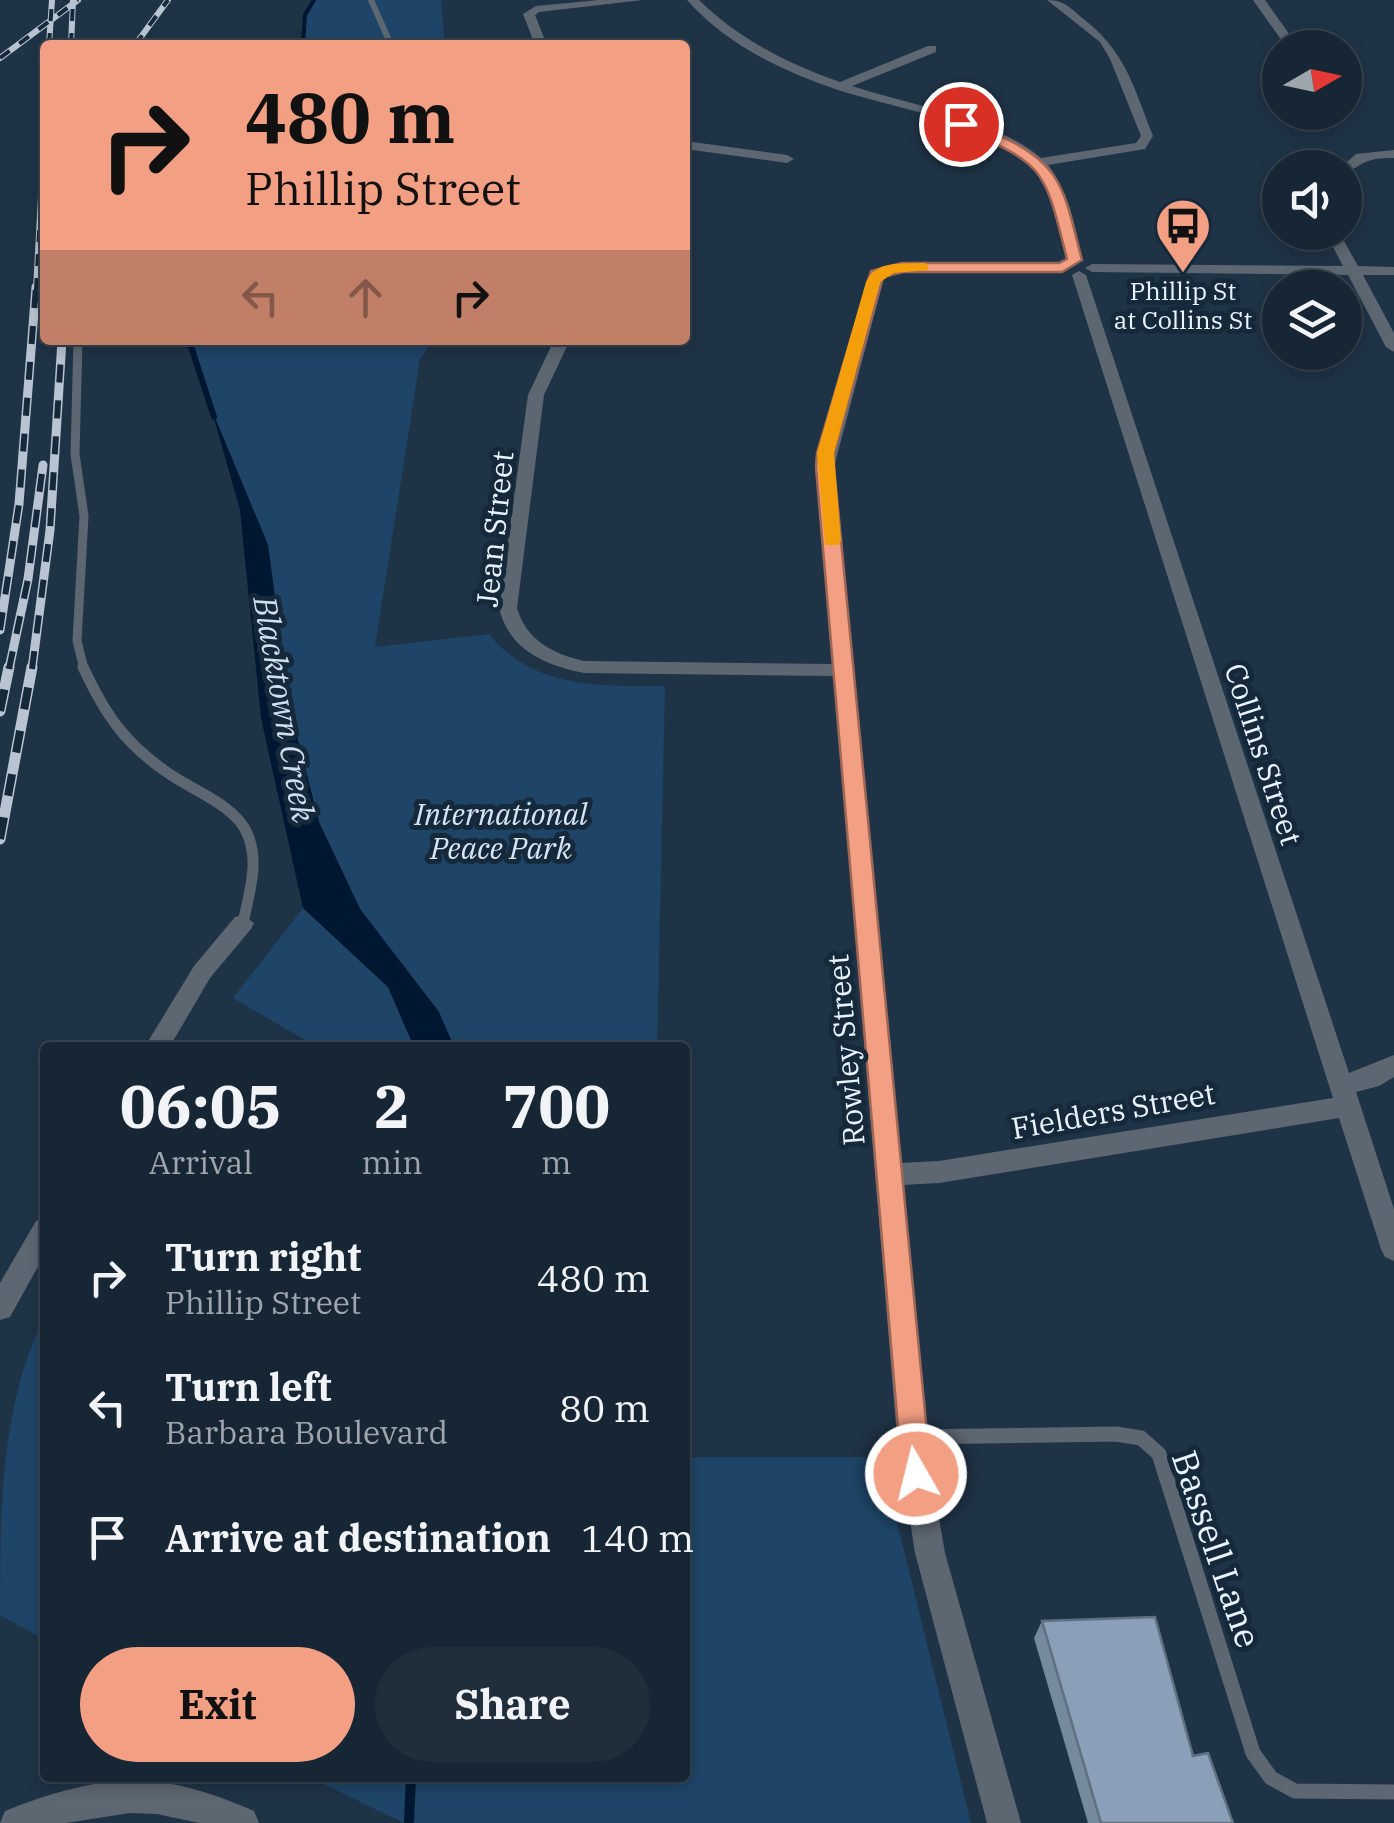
<!DOCTYPE html>
<html lang="en">
<head>
<meta charset="utf-8">
<style>
	body { margin:0; font-family:"IBM Plex Serif",serif; background:#202e3c; color:#f1f3f6; height:100vh; display:flex; flex-direction:column; font-size:38px; white-space:nowrap }
	* { box-sizing:border-box; margin:0 }
	p { font-size:32px; color:#9ea5ac }
	.icon { flex:none; width:55px; height:55px; fill:none; stroke:currentColor; stroke-width:2; stroke-linecap:round; stroke-linejoin:round }
	.map { position:relative; flex:1; overflow:hidden }
	.side { position:absolute; left:40px; top:1042px; width:650px; height:740px; display:flex; flex-direction:column; background:#172634; border-radius:10px; box-shadow:0 5px 15px #0003,0 0 0 2px #36434f }
	.side>* { flex:none }
	.hud { position:absolute; left:40px; top:40px; width:650px; height:305px; border-radius:10px; box-shadow:0 5px 15px #0003,0 0 0 2px #36434f; background:#f39f83; color:#111; overflow:hidden }
	.needle { width:65px; rotate:81deg }
	.controls { position:absolute; left:1262px; top:30px; display:grid; gap:20px }
	.controls a { display:grid; place-items:center; width:100px; height:100px; border-radius:50%; background:#172634; box-shadow:0 5px 15px #0003,0 0 0 2px #36434f; font-size:50px }
	.pin { position:absolute; display:grid; place-items:center; width:85px; height:85px; color:#fff; margin:-42px; border:5px solid #fff; border-radius:50%; box-shadow:0 2px 10px #0007 }
	.me { position:absolute; width:110px; margin:-55px; rotate:352deg; stroke-linejoin:round; filter:drop-shadow(0 0 8px #0008) }
	.turn { display:flex; align-items:center; gap:35px; height:210px; padding:0 40px; font-size:45px }
	.turn .icon { width:130px; height:130px; stroke-width:2.5 }
	.turn b { display:block; font-size:70px; line-height:85px }
	.lanes { display:flex; align-items:center; height:95px; padding:0 40px; background:#0003; justify-content:center; gap:50px; direction:ltr }
	.lanes .off { opacity:.35 }
	.eta { display:flex; justify-content:space-evenly; align-items:center; height:170px; text-align:center }
	.eta b { font-size:60px; font-weight:700; line-height:70px }
	.primary-button { display:flex; gap:20px; margin-top:auto; padding:20px 40px }
	.primary-button a { flex:1; height:115px; border-radius:60px; background:#f39f83; color:#111; font-size:40px; font-weight:700; line-height:115px; text-align:center }
	.primary-button a+a { background:#202e3c; color:#f1f3f6 }
	ul { padding:0; list-style:none }
	li { display:flex; align-items:center; gap:30px; height:130px; padding:0 40px }
	li div { flex:1 }
	li b { display:block; font-size:38px }
	li em { font-style:normal }
	.map>svg:first-child { display:block }
	.green { fill:#1e4467 }
	.water { fill:#001732 }
	.lines { fill:none; stroke-linecap:round; stroke-linejoin:round }
	.stream-far2 { stroke:#001732; stroke-width:4 }
	.stream-far1 { stroke:#001732; stroke-width:6 }
	.stream { stroke:#001732; stroke-width:10 }
	.lane-far3 { stroke:#5d6771; stroke-width:6 }
	.lane-far2 { stroke:#5d6771; stroke-width:9 }
	.lane-far1 { stroke:#5d6771; stroke-width:11 }
	.lane { stroke:#5d6771; stroke-width:15 }
	.street { fill:#5d6771; fill-rule:evenodd }
	.rail-far2-casing { stroke:#b8c4d1; stroke-width:6 }
	.rail-far1-casing { stroke:#b8c4d1; stroke-width:9 }
	.rail-casing { stroke:#b8c4d1; stroke-width:11 }
	.rail-far2 { stroke:#15293b; stroke-width:4; stroke-dasharray:12; stroke-linecap:butt }
	.rail-far1 { stroke:#15293b; stroke-width:6; stroke-dasharray:18; stroke-linecap:butt }
	.rail { stroke:#15293b; stroke-width:8; stroke-dasharray:22; stroke-linecap:butt }
	.wall { fill:#768a9e }
	.building { fill:#89a0b8; stroke:#607081; stroke-width:2.5 }
	.route { fill:#f39f83; stroke:#9e6755; stroke-width:2.5 }
	.slow { fill:#f59e0b }
	.labels { text-anchor:middle; dominant-baseline:central; stroke-width:10; stroke-linejoin:round; paint-order:stroke }
	.far-poi-label { font-size:25px; fill:#e9f3fe; stroke:#15293b }
	.street-label { font-size:30px; fill:#e9f3fe; stroke:#15293b }
	.park-label { font-size:30px; font-style:italic; fill:#d7e6f6; stroke:#15293b }
	.water-label { font-size:32px; font-style:italic; fill:#d1e0f0; stroke:#15293b }
	.near-street-label { font-size:35px; fill:#e9f3fe; stroke:#15293b }
</style>
</head>
<body>
<div class="map">
<svg width="1394" height="1823" viewBox="0 0 1394 1823">
	<rect width="100%" height="100%" fill="#1f3346"/>
	<path class="green" d="M314 0H441L445 45H303L305 15Z
		M190 340H433L420 359 375 647 489 634C533 689 600 686 665 686L657 1047H454L439 1012 360 909 319 822 290 709 268 545 211 408Z
		M303 908 388 987 414 1047H317L233 998Z
		M45 1316V1640L0 1615C0 1515 0 1404 45 1316Z
		M685 1457H881L971 1823H404L311 1778H685Z"/>
	<path class="water" d="M211 408 268 545 290 709 319 822 360 909 439 1012 454 1047H414L388 987 303 908 261 718 240 510Z"/>
	<g class="lines">
		<path class="stream-far2" d="M303 45 305 15 314 0"/>
		<path class="stream-far1" d="M189 340 214 417"/>
		<path class="stream" d="M409 1821 411 1778"/>
		<path class="lane-far3" d="M371 0 391 45"/>
		<path class="lane-far2" d="M78 340 75 454 84 516 77 641 84 669"/>
		<path class="lane-far1" d="M83 667C105 714 124 743 168 773 192 790 235 805 247 833 260 862 249 893 243 923"/>
		<path class="lane" d="M911 1437 1116 1434 1141 1438 1159 1454 1253 1753 1271 1778 1295 1791 1394 1792"/>
		<path class="street" d="M599 0H643L539 12 535 15 547 45H535L523 14 536 6Z
			M687 0H699C740 40 787 63 840 82L928 46H936V52L852 86C910 105 994 118 1041 158L1136 143 1141 136 1110 59 1100 42 1047 0C1063 0 1070 7 1081 17 1126 51 1133 86 1153 136L1145 149 1048 165C1069 193 1076 226 1081 260L1069 263C1058 234 1060 202 1042 175 1009 126 893 108 838 90 782 71 727 45 687 0Z
			M1253 0H1265L1299 48H1287Z
			M685 141 787 155 794 159 787 163 685 149Z
			M1394 150V158C1366 158 1366 162 1345 174V168H1340L1356 154Z
			M1325 232H1339L1358 266 1394 267V275H1363L1394 333V352L1386 347 1348 275 1092 272 1085 268 1092 264 1343 266Z
			M902 263 1062 264 1069 268 1062 272 903 271 884 278 834 467 900 1163 939 1161 1333 1098 1072 275 1079 271 1086 275 1349 1073 1394 1055V1077L1379 1086 1356 1092 1394 1209V1261L1385 1257 1381 1249 1339 1118 939 1183 902 1185 925 1437 945 1553 1021 1823H987L915 1553 897 1437 834 676 584 673C545 665 509 650 499 608L528 395 554 340H570L544 395 517 608C526 640 553 654 584 661L833 664 818 453 870 275Z
			M243 915 254 923 251 929 210 978 169 1048H144L194 966 235 917Z
			M45 1217V1254L10 1317 0 1320V1283L36 1221Z
			M130 1779C175 1781 213 1793 254 1811L259 1823H199L157 1814 130 1813 66 1823H0L5 1811C46 1794 86 1783 130 1779Z"/>
		<g class="rail-far2-casing">
			<path id="rail-far2" d="M49 45 52 0
				M71 45 73 0
				M135 45 168 0
				M0 58 78 0
				M36 290 45 122"/>
		</g>
		<g class="rail-far1-casing">
			<path id="rail-far1" d="M0 630 19 504 36 287
				M9 669 28 579 43 465
				M32 669 50 530 62 340"/>
		</g>
		<g class="rail-casing">
			<path id="rail" d="M0 711 9 667
				M0 839 32 667"/>
		</g>
		<use href="#rail-far2" class="rail-far2"/>
		<use href="#rail-far1" class="rail-far1"/>
		<use href="#rail" class="rail"/>
	</g>
	<path class="wall" d="M1042 1621 1193 1756 1233 1823H1088L1034 1638Z"/>
	<path class="building" d="M1155 1617 1193 1756 1208 1753 1233 1823H1101L1042 1621Z"/>
	<path class="route" d="M956 121C969 121 981 128 993 133 1065 162 1064 193 1082 260L1062 272H903L883 277 834 453V467L931 1474 927 1485 916 1489 906 1485 902 1474 816 467 817 453 871 271 902 263H1059L1067 259C1044 167 1046 164 956 127Z"/>
	<path class="slow" d="M923 263 928 264V270L894 273 880 282 834 453 841 541 838 545H825L817 453 866 282C876 260 901 264 923 263Z"/>
	<defs>
		<g id="bus-pin" transform="scale(2.875)"><path d="M0 17L-7.5 6A9.5 9.5 0 1 1 7.5 6Z" fill="#f39f83" stroke="#15293b"/><path d="M-5-6H5V4H4V6H2V4H-2V6H-4V4H-5ZM-3.5-4V0h7V-4ZM-3.5 1.2v1.5H-2V1.2ZM2 1.2v1.5H3.5V1.2Z" fill="#111"/></g>
	</defs>
	<g fill-rule="evenodd">
		<use href="#bus-pin" x="1183" y="226"/>
	</g>
	<g class="labels">
		<g class="far-poi-label">
			<text x="1183" y="290">Phillip St<tspan x="1183" dy="29">at Collins St</tspan></text>
		</g>
		<g class="street-label">
			<text transform="translate(494 529) rotate(-84)">Jean Street</text>
			<text transform="translate(1264 754) rotate(72)">Collins Street</text>
			<text transform="translate(845 1050) rotate(-95)">Rowley Street</text>
			<text transform="translate(1113 1110) rotate(-10)">Fielders Street</text>
		</g>
		<g class="park-label">
			<text x="501" y="813">International<tspan x="501" dy="34">Peace Park</tspan></text>
		</g>
		<g class="water-label">
			<text transform="translate(285 709) rotate(80)">Blacktown Creek</text>
		</g>
		<g class="near-street-label">
			<text transform="translate(1217 1549) rotate(71)">Bassell Lane</text>
		</g>
	</g>
</svg>
<div class="controls">
<a><svg class="needle" viewBox="-14 -14 28 28"><path d="M0-13l5 13h-10z" fill="#e53935"/><path d="M0 13l5-13h-10z" fill="#9ea5ac"/></svg></a>
<a><svg class="icon" aria-label="sound" viewBox="0 0 24 24"><path d="M4 9h4l5-4v14l-5-4H4zM17 9q2 3 0 6"/></svg></a>
<a><svg class="icon" aria-label="layers" viewBox="0 0 24 24"><path d="M12 4l9 5-9 5-9-5zM3 14l9 5 9-5"/></svg></a>
</div>
<div class="pin" style="left:961px;top:124px;background:#d93025"><svg class="icon" aria-label="arrive" viewBox="0 0 24 24"><path d="M6 21V4h12l-3 4 3 4H6"/></svg></div>
<svg class="me" style="left:916px;top:1474px" viewBox="-20 -20 40 40"><circle r="17" fill="#f39f83" stroke="#fff" stroke-width="3"/><path d="M0-11L8 9 0 5-8 9z" fill="#fff"/></svg>
<div class="hud">
<div class="turn"><svg class="icon" aria-label="right" viewBox="0 0 24 24"><path d="M7 20v-9h11M14 6l5 5-5 5"/></svg><div><b>480 m</b>Phillip Street</div></div>
<div class="lanes"><svg class="icon off" aria-label="left" viewBox="0 0 24 24"><path d="M17 20v-9H6M10 6l-5 5 5 5"/></svg><svg class="icon off" aria-label="ahead" viewBox="0 0 24 24"><path d="M12 20V5M6 11l6-6 6 6"/></svg><svg class="icon" aria-label="right" viewBox="0 0 24 24"><path d="M7 20v-9h11M14 6l5 5-5 5"/></svg></div>
</div>
<section class="side">
<div class="eta">
<div><b>06:05</b><p>Arrival</p></div>
<div><b>2</b><p>min</p></div>
<div><b>700</b><p>m</p></div>
</div>
<ul>
<li><svg class="icon" aria-label="right" viewBox="0 0 24 24"><path d="M7 20v-9h11M14 6l5 5-5 5"/></svg><div><b>Turn right</b><p>Phillip Street</p></div><em>480 m</em></li>
<li><svg class="icon" aria-label="left" viewBox="0 0 24 24"><path d="M17 20v-9H6M10 6l-5 5 5 5"/></svg><div><b>Turn left</b><p>Barbara Boulevard</p></div><em>80 m</em></li>
<li><svg class="icon" aria-label="arrive" viewBox="0 0 24 24"><path d="M6 21V4h12l-3 4 3 4H6"/></svg><div><b>Arrive at destination</b></div><em>140 m</em></li>
</ul>
<div class="primary-button"><a>Exit</a><a>Share</a></div>
</section>
</div>
</body>
</html>
